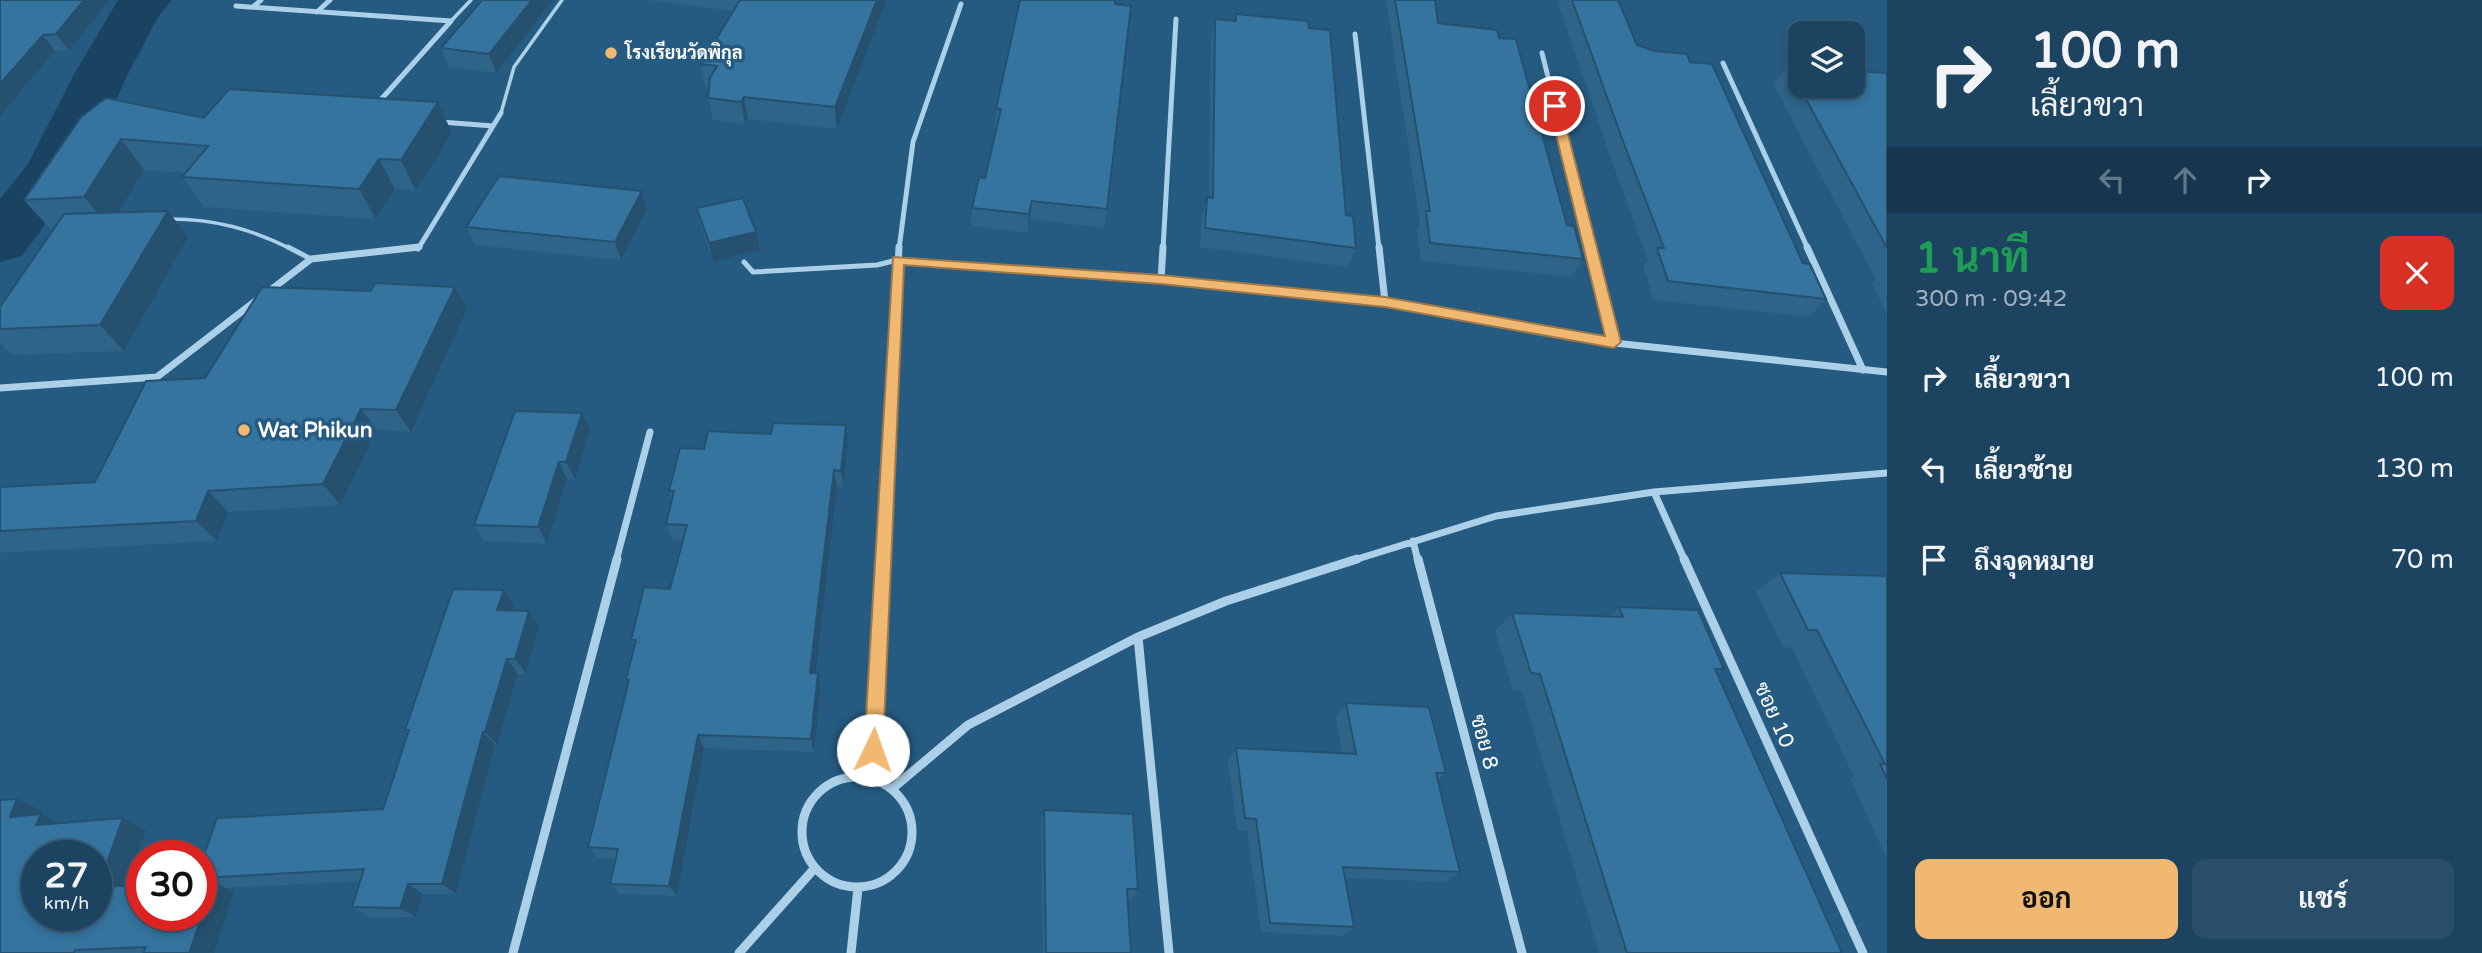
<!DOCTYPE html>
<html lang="th">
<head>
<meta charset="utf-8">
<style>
	body { margin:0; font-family:"Varela Round",Sarabun,sans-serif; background:#294e6a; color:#f1f3f6; height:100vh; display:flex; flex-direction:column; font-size:26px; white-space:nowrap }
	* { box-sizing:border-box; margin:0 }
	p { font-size:23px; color:#a0b0bd }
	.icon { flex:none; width:38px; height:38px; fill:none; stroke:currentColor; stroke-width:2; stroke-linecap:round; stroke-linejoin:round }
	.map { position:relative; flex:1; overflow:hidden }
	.details { display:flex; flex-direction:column; background:#1c4461; width:595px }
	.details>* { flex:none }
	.guide { background:#1c4461; color:#f1f3f6; overflow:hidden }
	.buttons { position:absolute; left:1788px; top:21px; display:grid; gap:14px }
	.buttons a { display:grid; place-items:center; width:77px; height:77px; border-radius:14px; background:#1c4461; box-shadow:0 4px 10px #0003,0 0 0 2px #3a5c76; font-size:35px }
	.speed { position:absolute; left:21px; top:840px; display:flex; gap:14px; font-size:35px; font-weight:700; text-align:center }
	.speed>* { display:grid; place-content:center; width:91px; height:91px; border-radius:50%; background:#1c4461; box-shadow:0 4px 10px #0003,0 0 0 2px #3a5c76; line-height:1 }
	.speed small { font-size:18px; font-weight:400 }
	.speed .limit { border:10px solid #d22; background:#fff; color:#111 }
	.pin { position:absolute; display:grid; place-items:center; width:60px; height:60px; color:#fff; margin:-30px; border:4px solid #fff; border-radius:50%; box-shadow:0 2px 7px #0007 }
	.me { position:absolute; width:77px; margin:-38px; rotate:3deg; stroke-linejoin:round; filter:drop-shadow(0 0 5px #0008) }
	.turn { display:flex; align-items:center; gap:24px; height:147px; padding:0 28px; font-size:32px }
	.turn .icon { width:91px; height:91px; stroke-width:2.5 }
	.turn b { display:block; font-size:49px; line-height:60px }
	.lanes { display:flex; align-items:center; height:66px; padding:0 28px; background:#0003; justify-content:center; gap:35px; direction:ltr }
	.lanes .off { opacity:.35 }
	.round { display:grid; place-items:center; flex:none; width:74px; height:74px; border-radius:14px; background:#294e6a }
	.headline { display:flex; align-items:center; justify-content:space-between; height:119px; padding:0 28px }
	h1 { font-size:42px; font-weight:700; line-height:52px; color:#1e9e55 }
	.button { display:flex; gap:14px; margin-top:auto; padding:14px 28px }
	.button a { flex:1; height:80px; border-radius:14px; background:#f0b871; color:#111; font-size:28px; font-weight:700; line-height:80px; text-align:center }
	.button a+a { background:#294e6a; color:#f1f3f6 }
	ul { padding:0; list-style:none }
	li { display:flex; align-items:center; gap:21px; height:91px; padding:0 28px }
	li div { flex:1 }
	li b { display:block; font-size:26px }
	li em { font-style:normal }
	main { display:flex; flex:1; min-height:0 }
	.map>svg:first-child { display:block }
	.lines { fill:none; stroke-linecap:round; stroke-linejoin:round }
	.river { fill:#1a4361; fill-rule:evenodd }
	.service-far1 { stroke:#acd0e7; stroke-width:3.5 }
	.service { stroke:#acd0e7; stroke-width:5 }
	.minor-far2 { stroke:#acd0e7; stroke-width:5 }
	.minor-far1 { stroke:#acd0e7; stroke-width:7 }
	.minor { stroke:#acd0e7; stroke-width:9 }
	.wall { fill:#2e6488 }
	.shaded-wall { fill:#25516f }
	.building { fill:#35749e; stroke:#25516f; stroke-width:2; fill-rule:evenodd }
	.route { fill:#f0b871; stroke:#9c7849; stroke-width:2 }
	.poi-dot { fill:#f0b871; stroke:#255b81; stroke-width:2.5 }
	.labels { text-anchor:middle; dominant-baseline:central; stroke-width:7; stroke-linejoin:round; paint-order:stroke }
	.far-poi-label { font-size:18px; font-weight:bold; fill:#fff; stroke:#255b81; text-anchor:start }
	.poi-label { font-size:21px; font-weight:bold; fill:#fff; stroke:#255b81; text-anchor:start }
	.street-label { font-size:21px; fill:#fff; stroke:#255b81 }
</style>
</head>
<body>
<main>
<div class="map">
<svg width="1887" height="953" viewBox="0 0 1887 953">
	<rect width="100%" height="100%" fill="#255b81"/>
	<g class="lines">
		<path class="river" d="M118 0H172L158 17 127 76 84 171 22 256 0 262V199L28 164 73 76Z"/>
		<path class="service-far1" d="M451 21 471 0
			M501 113 514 67 562 0
			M170 219C215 219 251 229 291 249"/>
		<path class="service" d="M288 247 311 259
			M744 262 753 272 877 265 897 260"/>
		<path class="minor-far2" d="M236 6 451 21
			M253 7 261 0
			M317 12 330 0
			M1355 34 1379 249
			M1542 53 1591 249
			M1723 63 1808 249
			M377 104 451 21
			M441 122 493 126
			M418 249 501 113
			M899 249 913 142 961 4
			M1163 249 1176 19"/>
		<path class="minor-far1" d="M1379 247 1385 302
			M1590 247 1614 343
			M1807 247 1863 370
			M897 260 1161 280 1385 302 1614 343 1887 372
			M1161 280 1163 247
			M268 292 311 259 419 247
			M0 388 157 377 258 299
			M1654 492 1685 561
			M1413 541 1418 561
			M616 561 650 432
			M882 561 899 247
			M1351 561 1496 516 1654 492 1887 473"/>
		<path class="minor" d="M1418 559 1522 953
			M1684 559 1863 953
			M1138 637 1169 953
			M802 832a55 55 0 1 1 110 0a55 55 0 1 1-110 0Z
			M872 777 883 559
			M893 788 968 725 1138 637 1226 601 1357 559
			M513 953 617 559
			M739 953 814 869
			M851 953 858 888"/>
	</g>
	<path class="wall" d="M0 0H109L69 51H55L3 113Z
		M482 0H553L496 73 449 67 441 48Z
		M646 0H886V2L837 129 748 119 745 124 713 120 708 98 709 87 705 86 701 64 733 11Z
		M1020 0 1107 209 1104 228 1030 219 1028 233 971 226 972 208 985 178 997 128H995L996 109Z
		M1386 0H1435L1438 23 1499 38 1567 225 1583 259 1571 277 1421 261 1417 229 1420 223Z
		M1559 0H1618L1637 45 1690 62 1803 263 1826 299 1809 317 1654 300 1643 266 1648 260 1612 162 1558 3Z
		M1236 14 1309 28 1346 215 1356 248 1348 267 1200 247 1202 216 1207 197 1209 198 1211 38 1215 19 1234 21Z
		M1788 66 1887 73V315L1872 284 1876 280 1774 85Z
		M81 117 204 118 452 133 416 191 395 189 376 219 204 207 182 177 186 173 144 170 118 212 168 211 188 237 124 351 12 355 0 343V307L53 230H51L24 200Z
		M697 208 756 232 760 250 713 262 701 227Z
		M647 210 621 260 475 245 466 227Z
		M467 309 411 432 377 430 340 505 228 512 217 541 0 553V487L95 482Z
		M846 425 848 443 844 488 837 487 815 673H818L821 687 814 752 704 748 677 896 619 894 610 884 615 859 598 858 588 847 628 683 626 680 635 647 631 640 670 589 682 541 672 540 666 524 672 500 669 491 704 449Z
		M590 430 575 479H567L547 544 484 541 474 525Z
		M1780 573 1887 576V859L1850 779 1854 777 1792 648 1783 647 1756 592Z
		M504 590 514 606 513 611H529L539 626 526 674H518L497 745H495L456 894H423L416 917H369L352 907 361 881 226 888 234 892 214 953H0L17 799 43 811 41 814 61 823 123 818 146 830 126 885 204 883 201 881V864L383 809 408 733 405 730Z
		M1619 607 1724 669 1717 674 1842 953H1599L1522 691 1513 690 1495 631 1512 613 1608 617Z
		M1346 703 1446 773 1438 780 1460 872 1446 882 1345 878 1354 927 1342 936 1261 932 1247 830H1237L1228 761 1236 748 1342 753 1336 717Z
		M1044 810 1138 889 1132 899H1128L1131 953H1043L1041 822Z"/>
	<path class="shaded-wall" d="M84 0H109L69 51 56 34Z
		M532 0H553L496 73 489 54Z
		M877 0H886V2L837 129 835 107Z
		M43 35 55 51 0 116V84Z
		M744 97 748 119 745 124 741 102Z
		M438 102 452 133 416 191 401 160Z
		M121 139 144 170 109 227 84 197Z
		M379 159 395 189 376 219 359 189Z
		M642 191 647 210 621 260 615 242Z
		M1032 201 1030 219 1028 233 1029 214Z
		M168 211 188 237 124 351 100 325Z
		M756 232 760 250 713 262 709 243Z
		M455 287 467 309 411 432 396 410Z
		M361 409 377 430 340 505 323 484Z
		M582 413 590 430 575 479 566 462Z
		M846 425 848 443 844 488 841 471Z
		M559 462 567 479 547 544 538 527Z
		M834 470 837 487 814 687 810 673Z
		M208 491 228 512 217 541 196 521Z
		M504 590 514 606 508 625 497 610Z
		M529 611 539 626 526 674 515 659Z
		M507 659 518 674 497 745 485 732Z
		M818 673 821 687 814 752 811 739Z
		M483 732 495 745 456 894 442 884Z
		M698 735 704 748 677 896 669 886Z
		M17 799 43 811 41 814 66 826 61 837 10 817Z
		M123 818 146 830 122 896 98 887Z
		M214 882 234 892 214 953H189Z
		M408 884 423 894 416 917 400 908Z"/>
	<path class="building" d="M0 0H84L56 34 43 35 0 84Z
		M482 0H532L489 54 441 48Z
		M740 0H877L835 107 744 97 741 102 708 98 710 78 717 66 701 64Z
		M1020 0H1115V4L1131 6 1107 209 1032 201 1029 214 972 208 979 177 985 178 1001 109H996Z
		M1395 0H1435L1438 23 1497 30 1499 38 1516 39 1567 225 1574 226 1583 259 1430 243 1426 211H1430Z
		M1572 0H1618L1637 45 1655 51 1687 54 1690 62 1712 64 1803 263 1810 264 1826 299 1668 281 1657 248H1664L1624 144Z
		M1236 14 1308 21 1309 28 1330 30 1346 215 1353 216 1356 248 1205 228 1207 197 1213 198 1215 19 1236 21Z
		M1788 66 1801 67V86H1853V71L1887 73V248Z
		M229 89 438 102 401 160 379 159 359 189 182 177 208 146 121 139 84 197 24 200 81 117 106 98 204 118Z
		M499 176 642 191 615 242 466 227Z
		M743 198 756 232 709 243 697 208Z
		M168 211 100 325 0 329V307L64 214Z
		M375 283 455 287 396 410 361 409 323 484 208 491 196 521 0 531V487L95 482 146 381 205 378 262 287 371 291Z
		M515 411 582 413 566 462H559L538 527 474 525Z
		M773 423 846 425 841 471 834 470 810 673H818L811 739 698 735 669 886 610 884 618 849 588 847 629 680H626L636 640H631L644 587 670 589 687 525 666 524 674 491H669L680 448 704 449 708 431 771 434Z
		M1780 573 1887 576V779L1880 764H1885L1817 630H1808Z
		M453 589 504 590 497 610 529 611 515 659H507L485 732H483L442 884H408L400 908 352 907 364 869 201 878V864L217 818 383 809 409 730H405Z
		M1619 607 1698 610 1724 669H1715L1842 953H1627L1540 674 1531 673 1512 613 1623 617Z
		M1346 703 1429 707 1446 773H1436L1460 872 1343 867 1354 927 1270 923 1256 819 1245 818 1236 748 1356 754Z
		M17 799 10 817 41 814 36 825 123 818 98 887 142 885V915H201V883L214 882 189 953H143L146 947 75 950 74 953H0V800ZM37 856H96V915H37Z
		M1044 810 1133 814 1138 889H1127L1131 953H1046Z"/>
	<path class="route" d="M1555 102 1561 106 1621 342 1614 348 1385 307 1161 284 904 265 883 750 880 756 873 759 866 756 864 750 893 257 1161 275 1385 297 1605 336 1549 106Z"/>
	<g class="poi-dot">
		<circle cx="611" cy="53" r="7"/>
		<circle cx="244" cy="430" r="7"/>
	</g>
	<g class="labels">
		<g class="far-poi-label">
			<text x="625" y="53">โรงเรียนวัดพิกุล</text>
		</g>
		<g class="poi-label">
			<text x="258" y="430">Wat Phikun</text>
		</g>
		<g class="street-label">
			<text transform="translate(1774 715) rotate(66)">ซอย 10</text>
			<text transform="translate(1484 742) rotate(75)">ซอย 8</text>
		</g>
	</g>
</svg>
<div class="buttons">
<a><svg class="icon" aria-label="layers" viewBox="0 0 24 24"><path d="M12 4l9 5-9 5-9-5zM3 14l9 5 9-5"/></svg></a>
</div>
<div class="speed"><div>27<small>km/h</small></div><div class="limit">30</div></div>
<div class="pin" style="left:1555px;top:106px;background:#d93025"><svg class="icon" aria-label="arrive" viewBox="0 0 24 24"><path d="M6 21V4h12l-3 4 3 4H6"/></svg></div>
<svg class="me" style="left:873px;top:750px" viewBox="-20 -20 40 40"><circle r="19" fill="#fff"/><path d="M0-13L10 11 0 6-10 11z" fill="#f0b871"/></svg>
</div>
<section class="details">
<div class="guide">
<div class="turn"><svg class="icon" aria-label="right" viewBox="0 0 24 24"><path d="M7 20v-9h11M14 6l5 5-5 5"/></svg><div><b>100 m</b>เลี้ยวขวา</div></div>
<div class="lanes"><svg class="icon off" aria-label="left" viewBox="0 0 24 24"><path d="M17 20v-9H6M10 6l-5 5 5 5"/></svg><svg class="icon off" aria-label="ahead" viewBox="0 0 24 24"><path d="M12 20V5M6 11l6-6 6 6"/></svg><svg class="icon" aria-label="right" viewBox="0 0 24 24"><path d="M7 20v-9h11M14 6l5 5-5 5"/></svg></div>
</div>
<div class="headline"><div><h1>1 นาที</h1><p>300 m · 09:42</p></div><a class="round" style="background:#d93025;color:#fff"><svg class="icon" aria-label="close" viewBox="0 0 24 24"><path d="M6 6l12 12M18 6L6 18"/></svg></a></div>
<ul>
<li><svg class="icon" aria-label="right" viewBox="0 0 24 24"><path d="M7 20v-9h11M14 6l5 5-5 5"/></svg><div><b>เลี้ยวขวา</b></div><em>100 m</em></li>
<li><svg class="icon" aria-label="left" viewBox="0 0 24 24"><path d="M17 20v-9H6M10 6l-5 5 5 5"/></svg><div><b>เลี้ยวซ้าย</b></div><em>130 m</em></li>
<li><svg class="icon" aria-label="arrive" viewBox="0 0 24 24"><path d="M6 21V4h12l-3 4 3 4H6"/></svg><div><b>ถึงจุดหมาย</b></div><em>70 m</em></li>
</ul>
<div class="button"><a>ออก</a><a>แชร์</a></div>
</section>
</main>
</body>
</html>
